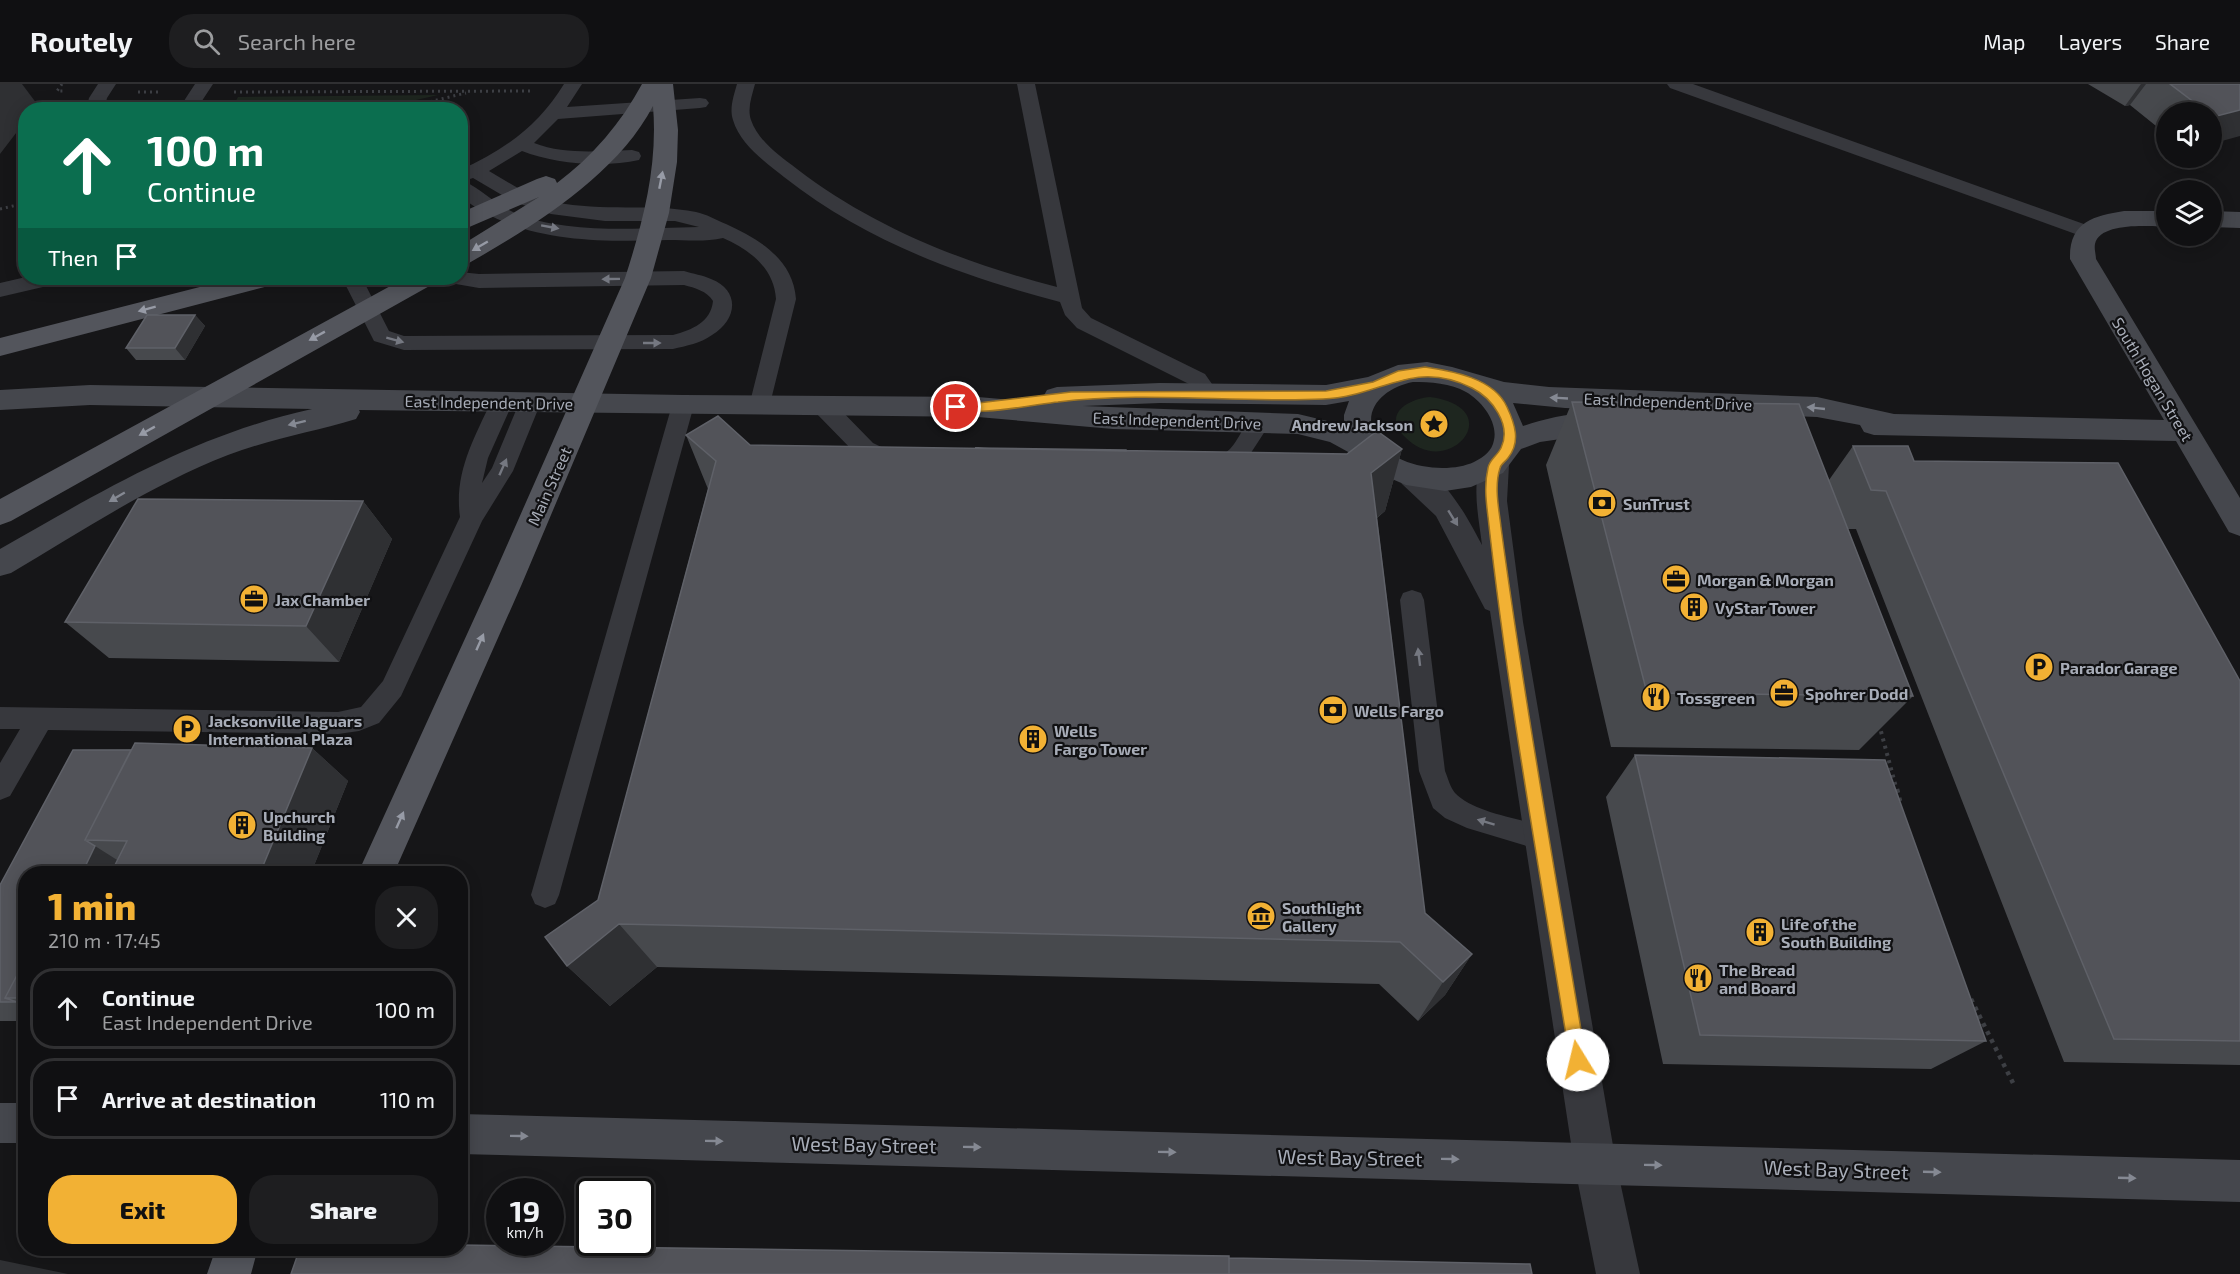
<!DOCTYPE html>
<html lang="en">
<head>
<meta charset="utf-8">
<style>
	body { margin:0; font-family:"Exo 2",sans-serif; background:#1e1e20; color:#f1f3f6; height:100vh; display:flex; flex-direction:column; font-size:22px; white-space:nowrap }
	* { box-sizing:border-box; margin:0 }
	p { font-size:20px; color:#9c9d9f }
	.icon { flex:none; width:33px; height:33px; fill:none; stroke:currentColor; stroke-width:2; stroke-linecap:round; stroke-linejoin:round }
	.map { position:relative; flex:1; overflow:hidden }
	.details { position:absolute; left:18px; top:782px; width:450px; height:390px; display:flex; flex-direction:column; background:#101012; border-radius:24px; box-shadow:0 3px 15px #0003,0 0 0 2px #303032 }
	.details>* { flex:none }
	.top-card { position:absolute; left:18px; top:18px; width:450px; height:183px; border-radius:24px; box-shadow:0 3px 15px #0003,0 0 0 2px #303032; background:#0b6e4f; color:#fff; overflow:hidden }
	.fabs { position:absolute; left:2156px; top:18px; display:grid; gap:12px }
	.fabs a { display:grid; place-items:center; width:66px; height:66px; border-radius:50%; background:#101012; box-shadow:0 3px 15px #0003,0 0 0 2px #303032; font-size:30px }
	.speed { position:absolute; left:486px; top:1094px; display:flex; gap:12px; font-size:30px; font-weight:700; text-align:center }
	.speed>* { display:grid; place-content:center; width:78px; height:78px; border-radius:50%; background:#101012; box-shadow:0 3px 15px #0003,0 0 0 2px #303032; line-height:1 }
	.speed small { font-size:15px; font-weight:400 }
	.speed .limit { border:3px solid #111; border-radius:9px; background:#fff; color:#111 }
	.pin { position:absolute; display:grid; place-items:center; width:51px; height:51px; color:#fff; margin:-26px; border:3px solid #fff; border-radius:50%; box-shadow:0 2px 6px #0007 }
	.me { position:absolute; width:66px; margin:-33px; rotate:351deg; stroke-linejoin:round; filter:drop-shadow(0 0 4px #0008) }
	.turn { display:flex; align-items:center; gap:21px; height:126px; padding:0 30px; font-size:27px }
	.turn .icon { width:78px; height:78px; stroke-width:2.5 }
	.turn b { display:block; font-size:42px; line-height:51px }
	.then { display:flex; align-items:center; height:57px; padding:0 30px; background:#0003; gap:12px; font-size:22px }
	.round { display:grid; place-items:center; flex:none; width:63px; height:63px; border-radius:24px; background:#1e1e20 }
	.summary { display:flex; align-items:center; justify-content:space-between; height:102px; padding:0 30px }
	h1 { font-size:36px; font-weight:800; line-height:45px; color:#f2b134 }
	.primary-button { display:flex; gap:12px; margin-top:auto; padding:12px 30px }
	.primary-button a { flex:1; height:69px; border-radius:24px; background:#f2b134; color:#111; font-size:24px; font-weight:800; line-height:69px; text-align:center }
	.primary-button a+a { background:#1e1e20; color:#f1f3f6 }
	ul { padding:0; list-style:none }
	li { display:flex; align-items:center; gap:18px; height:81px; margin:0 12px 9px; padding:0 18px; border:3px solid #303032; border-radius:24px }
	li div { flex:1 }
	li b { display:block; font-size:22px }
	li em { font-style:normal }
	header { display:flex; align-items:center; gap:36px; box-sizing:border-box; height:84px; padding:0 30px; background:#101012; border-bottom:2px solid #303032 }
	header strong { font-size:28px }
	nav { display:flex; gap:33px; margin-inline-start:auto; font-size:21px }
	.search { width:420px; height:54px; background:#1e1e20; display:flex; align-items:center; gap:15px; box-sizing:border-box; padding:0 21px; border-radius:24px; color:#9c9d9f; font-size:22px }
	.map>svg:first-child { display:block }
	.green { fill:#1e261f }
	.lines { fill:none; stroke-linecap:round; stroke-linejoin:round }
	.path-far2 { stroke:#3d3f44; stroke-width:3; stroke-dasharray:2 4; stroke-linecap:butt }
	.path-far1 { stroke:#3d3f44; stroke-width:4; stroke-dasharray:3 4.5; stroke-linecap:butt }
	.path { stroke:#3d3f44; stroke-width:4.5; stroke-dasharray:4 5; stroke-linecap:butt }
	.lane { fill:#37383d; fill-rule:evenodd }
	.street { fill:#37383d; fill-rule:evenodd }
	.secondary { fill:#45474d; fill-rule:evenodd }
	.primary { fill:#53555c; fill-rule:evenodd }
	.wall { fill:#47494d }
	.shaded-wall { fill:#2f3033 }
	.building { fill:#525359; stroke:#5f6168; stroke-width:1.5 }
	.oneway { fill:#979ba6 }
	.oneway2 { fill:#757881 }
	.oneway3 { fill:#858993 }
	.route { fill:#f2b134; stroke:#9d7322; stroke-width:1.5 }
	.labels { text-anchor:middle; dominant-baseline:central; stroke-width:4.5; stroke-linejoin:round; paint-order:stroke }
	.street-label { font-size:16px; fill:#a8adb8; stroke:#111113 }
	.poi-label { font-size:16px; font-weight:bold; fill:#a8adb8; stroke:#111113; text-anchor:start }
	.near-street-label { font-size:20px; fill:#a8adb8; stroke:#111113 }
</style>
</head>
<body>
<header>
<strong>Routely</strong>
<div class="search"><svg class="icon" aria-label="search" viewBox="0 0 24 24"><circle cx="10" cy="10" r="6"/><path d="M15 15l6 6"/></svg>Search here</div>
<nav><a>Map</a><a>Layers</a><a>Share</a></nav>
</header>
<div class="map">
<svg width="2240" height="1190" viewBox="0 0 2240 1190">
	<rect width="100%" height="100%" fill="#161618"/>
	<path class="green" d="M438 11 377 25H231L238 13Z
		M1430 313C1511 324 1448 398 1405 353 1382 330 1408 315 1430 313Z"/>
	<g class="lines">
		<path class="path-far2" d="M62 0 57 7H65
			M138 8H161
			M234 8 530 7
			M395 26 466 9
			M0 125 26 119"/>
		<path class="path-far1" d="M1879 640 1897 707"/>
		<path class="path" d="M1897 705 1900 717
			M1971 915 2013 999"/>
		<path class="lane" d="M98 0H116L107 14 104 26H86L89 14Z
			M195 0H213L196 26H178Z
			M564 0H582L567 23 700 14 706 15 709 19 706 23 700 24 558 35 534 59C565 71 599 67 632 66L639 68 641 72 639 76C605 84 554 80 522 67L489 87C510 99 531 114 555 118 602 128 651 119 696 128 706 130 716 136 726 140 759 155 793 175 796 215L768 328 760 330 752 328 749 322 776 215C774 184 750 166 723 154 706 158 686 156 668 156 597 158 518 159 460 112V86C504 67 540 40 564 0ZM473 94 514 118 551 130 605 137H675L699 143C643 144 568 151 515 129 495 120 482 106 464 97Z
			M737 0H755C752 12 747 24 751 36 758 57 780 72 797 85 874 144 964 179 1057 203L1017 0H1035L1082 224 1091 234 1205 290 1219 310 1216 315C1201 320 1197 311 1189 300L1077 244 1065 231 1060 218C961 192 865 157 784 93 765 78 740 60 733 36 729 24 734 11 737 0Z
			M1667 0H1693L2095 144 2098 148 2095 152 2088 154 2081 152 1670 4Z
			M684 187C693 190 703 191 711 195 741 207 737 236 712 251 701 259 686 262 673 265L404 266 374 257 342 194H362L389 247 404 252 673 251C692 246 711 238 713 217 707 207 695 204 684 201L479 204 450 199 447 194H460V188L479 190Z
			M26 193 63 194 60 199 0 213V199Z
			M502 310 510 312 513 318 488 374 482 399 492 384 522 312 530 310 538 312 541 318 513 387 482 437 401 612 379 639 359 647 338 650 48 646 10 712 0 716V679L20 645H0V623L338 628 361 623 383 597 460 433C454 390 473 356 491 318L494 312Z
			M683 313 691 315 694 321 559 811 555 820 545 824 535 820 531 811 672 321 675 315Z
			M823 314 831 316 873 359 900 372 903 378 900 384 892 386 857 371 815 328 812 322 815 316Z
			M1260 330 1268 332 1271 338 1245 378 1210 393 1202 391 1199 385C1205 373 1221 374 1230 365 1241 354 1244 335 1260 330Z
			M1412 506 1421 509 1424 516 1445 687C1448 694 1450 703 1455 709 1475 730 1525 735 1553 745L1557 754 1553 763 1543 767 1467 744 1445 734 1433 724 1419 687 1400 516 1403 509Z"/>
		<path class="street" d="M1494 370 1504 373 1509 381 1507 417 1523 538 1616 1079 1640 1190H1596L1574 1079 1490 527 1485 525 1436 432 1402 400 1397 392 1402 384C1437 373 1468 435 1482 461 1479 434 1470 398 1484 373Z"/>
		<path class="secondary" d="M2124 127H2166V143C2149 142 2100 138 2095 160 2094 165 2096 171 2096 175L2240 414V452L2229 448 2176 357 1874 351 1864 348 1860 341 1817 333 1565 324 1513 319 1523 342C1551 333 1587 324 1616 333L1620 340 1616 347 1540 358 1521 365 1503 389 1471 403 1445 407 1406 401 1378 389 1361 375 1330 358 1298 350 1113 345 978 333 359 326 360 328 356 335C313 348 270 355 228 371 151 401 82 447 11 489L0 492V465C104 406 194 351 312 325L90 321 0 326V306L90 301 683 311 978 313 1046 319 1043 313 1047 306 1057 303 1160 299 1326 301 1368 293 1398 281 1427 278 1452 283 1504 298 1549 303 1817 313 1894 330 2164 336 2070 175C2069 138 2093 132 2124 127ZM1413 298C1430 298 1451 299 1466 308 1482 317 1498 338 1494 356 1492 367 1484 373 1474 378 1446 391 1390 383 1375 352 1361 323 1387 303 1413 298ZM1349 317 1344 331V341L1298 330 1083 322 1160 319 1326 321Z
			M2211 127 2240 128V144L2211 143Z
			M0 1019H26V1059H0Z
			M460 1030 2240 1076V1118L460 1070Z"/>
		<path class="primary" d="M642 0H673L678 46 677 78 669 129 651 194 521 502 394 789H358L489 502 625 194C643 138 658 82 653 22 617 91 534 142 469 179L460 181V162L539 113 460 147V129L537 95 546 92 555 95 557 99C593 72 621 39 642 0Z
			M235 194H280L276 200 0 272V254Z
			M405 194H437L433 200 11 437 0 441V415Z
			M216 1164H258L251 1190H207Z"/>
	</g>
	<path class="wall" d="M2088 0H2240L2211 60V28H2166V50L2130 21 2125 22Z
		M195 231 205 242 185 276H136L126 264Z
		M1572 318 1829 396 1853 362 1914 377 2240 597V981L2064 978 1856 445H1848L1913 612 1859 666 1611 663 1546 381Z
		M686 351 750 361 1347 370 1402 365 1385 427 1377 434 1425 829 1472 870 1445 911 1418 937 1379 900 657 883 610 922 567 882 598 816 708 405Z
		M363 417 392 455 339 578 109 574 65 538Z
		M312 664 348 697 311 789H26V937H0V801L73 666Z
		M1635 671 1986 957 1931 985 1663 980 1606 713Z"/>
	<path class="shaded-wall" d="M0 0H22L37 20 34 26H26V36L0 70Z
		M2141 0H2146L2130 21 2125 22Z
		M2240 26V52L2211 60V36L2213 33Z
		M195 231 205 242 185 276 175 264Z
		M1402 365 1385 427 1356 450 1371 389Z
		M363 417 392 455 339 578 306 542Z
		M312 664 348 697 311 789H260Z
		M95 762 133 786 131 789H82Z
		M619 840 657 883 610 922 567 882Z
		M1472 870 1445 911 1418 937 1443 898Z
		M0 1176 68 1190H0Z"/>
	<path class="building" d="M2170 0H2240V26L2213 33 2211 32V28H2207Z
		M147 231H195L175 264H126Z
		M1572 318 1799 320 1913 612 1647 609Z
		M718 332 750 361 1347 370 1377 347 1402 365 1371 389 1425 829 1472 870 1443 898 1400 858 619 840 567 882 545 853 598 816 716 377 686 351Z
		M1853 362H1908L1914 377 2118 379 2240 597V957L2114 955 1886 407 1871 406Z
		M975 364 1126 366V367Z
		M138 415 363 417 306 542 65 538Z
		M135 659 312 664 260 789H111L127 757 85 756Z
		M73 666H131L85 756 95 762 82 789H26V874L5 914 17 918H0V801Z
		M1635 671 1885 676 1986 957 1700 951Z
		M26 874V914H5Z
		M460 1161 1229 1172V1190H291L300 1164H460Z
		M1229 1174 1530 1180 1532 1190H1229Z"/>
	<defs><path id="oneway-solid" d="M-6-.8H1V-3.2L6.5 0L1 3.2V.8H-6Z" transform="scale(1.5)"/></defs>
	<g class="oneway">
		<use href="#oneway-solid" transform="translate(661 96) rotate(-79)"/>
		<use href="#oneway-solid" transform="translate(480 162) rotate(150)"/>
		<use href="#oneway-solid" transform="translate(147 225) rotate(165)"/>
		<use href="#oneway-solid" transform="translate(317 252) rotate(151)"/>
		<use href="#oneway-solid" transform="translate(147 347) rotate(151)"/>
		<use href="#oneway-solid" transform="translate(480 558) rotate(-66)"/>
		<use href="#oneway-solid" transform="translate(400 736) rotate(-66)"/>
	</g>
	<g class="oneway2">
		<use href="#oneway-solid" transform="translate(550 143) rotate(10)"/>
		<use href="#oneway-solid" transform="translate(611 195) rotate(179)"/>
		<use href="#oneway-solid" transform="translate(395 256) rotate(15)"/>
		<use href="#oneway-solid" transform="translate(652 259)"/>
		<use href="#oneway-solid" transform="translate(503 383) rotate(-66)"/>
		<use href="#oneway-solid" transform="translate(1453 434) rotate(58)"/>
		<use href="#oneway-solid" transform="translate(1419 573) rotate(-97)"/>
		<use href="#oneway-solid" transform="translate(1486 738) rotate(-163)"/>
	</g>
	<g class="oneway3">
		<use href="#oneway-solid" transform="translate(1559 314) rotate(-177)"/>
		<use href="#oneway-solid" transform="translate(1816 324) rotate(-174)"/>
		<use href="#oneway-solid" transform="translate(297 339) rotate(166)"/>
		<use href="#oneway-solid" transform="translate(117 413) rotate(150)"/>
		<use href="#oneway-solid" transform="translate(519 1052) rotate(1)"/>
		<use href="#oneway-solid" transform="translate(714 1057) rotate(1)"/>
		<use href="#oneway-solid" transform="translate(972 1063) rotate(1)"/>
		<use href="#oneway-solid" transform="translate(1167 1068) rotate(1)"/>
		<use href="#oneway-solid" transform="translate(1450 1075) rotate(1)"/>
		<use href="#oneway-solid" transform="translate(1653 1081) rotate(1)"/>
		<use href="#oneway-solid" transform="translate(1932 1088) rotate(2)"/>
		<use href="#oneway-solid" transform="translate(2127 1094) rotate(2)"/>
	</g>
	<path class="route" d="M1425 283C1452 287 1494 294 1507 323 1515 340 1521 358 1508 374 1505 378 1501 380 1500 384 1494 403 1499 425 1501 443 1525 621 1557 798 1586 976L1584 982 1578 984 1572 982 1570 976C1541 795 1508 615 1488 433 1486 417 1484 401 1488 384 1489 376 1497 372 1501 364 1512 341 1492 314 1472 304 1413 274 1381 313 1323 315 1235 319 1146 307 1058 318 1037 320 964 335 950 323L956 319H978L1071 308 1326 307 1373 298 1398 287Z"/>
	<defs>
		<g id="sight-disc" transform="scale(1.5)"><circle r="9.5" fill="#f2b134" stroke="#111113"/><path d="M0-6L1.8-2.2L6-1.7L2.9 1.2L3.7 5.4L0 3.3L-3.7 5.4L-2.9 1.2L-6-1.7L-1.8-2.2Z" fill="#111"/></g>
		<g id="bank-disc" transform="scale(1.5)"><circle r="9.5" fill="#f2b134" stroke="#111113"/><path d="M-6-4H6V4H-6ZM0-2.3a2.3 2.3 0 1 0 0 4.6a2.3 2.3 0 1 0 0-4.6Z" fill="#111"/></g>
		<g id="office-disc" transform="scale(1.5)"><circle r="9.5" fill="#f2b134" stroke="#111113"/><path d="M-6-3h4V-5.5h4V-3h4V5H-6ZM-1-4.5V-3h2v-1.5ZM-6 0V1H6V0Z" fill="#111"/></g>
		<g id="building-disc" transform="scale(1.5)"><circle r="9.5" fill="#f2b134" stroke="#111113"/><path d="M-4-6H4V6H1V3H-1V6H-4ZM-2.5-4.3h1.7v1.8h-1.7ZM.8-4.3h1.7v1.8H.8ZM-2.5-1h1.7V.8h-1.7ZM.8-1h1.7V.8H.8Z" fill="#111"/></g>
		<g id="parking-disc" transform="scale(1.5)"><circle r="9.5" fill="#f2b134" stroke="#111113"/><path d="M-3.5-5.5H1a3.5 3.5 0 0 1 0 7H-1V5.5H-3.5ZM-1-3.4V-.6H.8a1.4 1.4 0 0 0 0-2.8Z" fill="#111"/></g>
		<g id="restaurant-disc" transform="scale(1.5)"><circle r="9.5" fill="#f2b134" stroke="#111113"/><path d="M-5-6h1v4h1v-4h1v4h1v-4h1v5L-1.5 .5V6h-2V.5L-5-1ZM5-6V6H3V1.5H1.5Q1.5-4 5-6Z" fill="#111"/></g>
		<g id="museum-disc" transform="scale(1.5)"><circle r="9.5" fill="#f2b134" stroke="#111113"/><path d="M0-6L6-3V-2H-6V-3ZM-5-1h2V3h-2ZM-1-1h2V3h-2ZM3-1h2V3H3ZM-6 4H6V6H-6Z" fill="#111"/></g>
	</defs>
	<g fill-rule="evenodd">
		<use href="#sight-disc" x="1434" y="340"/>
		<use href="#bank-disc" x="1602" y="419"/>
		<use href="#office-disc" x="1676" y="495"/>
		<use href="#office-disc" x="254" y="515"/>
		<use href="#building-disc" x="1694" y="523"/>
		<use href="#parking-disc" x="2039" y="583"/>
		<use href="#office-disc" x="1784" y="609"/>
		<use href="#restaurant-disc" x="1656" y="613"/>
		<use href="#bank-disc" x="1333" y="626"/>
		<use href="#parking-disc" x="187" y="645"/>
		<use href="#building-disc" x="1033" y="655"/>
		<use href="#building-disc" x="242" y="741"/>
		<use href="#museum-disc" x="1261" y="832"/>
		<use href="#building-disc" x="1760" y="848"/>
		<use href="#restaurant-disc" x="1698" y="894"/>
	</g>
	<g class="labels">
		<g class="street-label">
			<text transform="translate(2153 295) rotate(59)">South Hogan Street</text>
			<text transform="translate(1668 317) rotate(2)">East Independent Drive</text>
			<text transform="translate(489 318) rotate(1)">East Independent Drive</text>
			<text transform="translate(1177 336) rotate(2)">East Independent Drive</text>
			<text transform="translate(549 402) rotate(-66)">Main Street</text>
		</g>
		<g class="poi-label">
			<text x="1413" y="340" text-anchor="end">Andrew Jackson</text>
			<text x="1623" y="419">SunTrust</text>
			<text x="1697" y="495">Morgan &amp; Morgan</text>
			<text x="275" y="515">Jax Chamber</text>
			<text x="1715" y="523">VyStar Tower</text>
			<text x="2060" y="583">Parador Garage</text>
			<text x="1805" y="609">Spohrer Dodd</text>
			<text x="1677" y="613">Tossgreen</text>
			<text x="1354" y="626">Wells Fargo</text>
			<text x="208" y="636">Jacksonville Jaguars<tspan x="208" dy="18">International Plaza</tspan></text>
			<text x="1054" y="646">Wells<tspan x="1054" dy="18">Fargo Tower</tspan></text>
			<text x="263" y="732">Upchurch<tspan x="263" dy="18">Building</tspan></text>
			<text x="1282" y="823">Southlight<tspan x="1282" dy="18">Gallery</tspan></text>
			<text x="1781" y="839">Life of the<tspan x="1781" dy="18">South Building</tspan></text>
			<text x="1719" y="885">The Bread<tspan x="1719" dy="18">and Board</tspan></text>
		</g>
		<g class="near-street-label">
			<text transform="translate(864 1060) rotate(1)">West Bay Street</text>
			<text transform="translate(1350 1073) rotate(1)">West Bay Street</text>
			<text transform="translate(1836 1085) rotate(2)">West Bay Street</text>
		</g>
	</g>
</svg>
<div class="fabs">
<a><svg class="icon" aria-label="sound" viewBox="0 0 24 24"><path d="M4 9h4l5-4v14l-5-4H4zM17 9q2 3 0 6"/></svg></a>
<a><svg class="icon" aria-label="layers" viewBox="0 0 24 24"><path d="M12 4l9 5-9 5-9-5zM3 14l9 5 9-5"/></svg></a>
</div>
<div class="speed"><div>19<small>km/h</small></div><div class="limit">30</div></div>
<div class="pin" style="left:956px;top:323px;background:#d93025"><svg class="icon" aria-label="arrive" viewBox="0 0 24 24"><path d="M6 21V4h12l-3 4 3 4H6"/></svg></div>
<svg class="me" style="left:1578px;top:976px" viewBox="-20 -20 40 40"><circle r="19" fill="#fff"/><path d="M0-13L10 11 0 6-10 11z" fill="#f2b134"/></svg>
<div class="top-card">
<div class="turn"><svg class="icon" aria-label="ahead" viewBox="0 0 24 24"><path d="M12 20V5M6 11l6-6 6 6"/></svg><div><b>100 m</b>Continue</div></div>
<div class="then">Then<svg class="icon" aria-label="arrive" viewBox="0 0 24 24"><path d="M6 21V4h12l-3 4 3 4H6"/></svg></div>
</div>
<section class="details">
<div class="summary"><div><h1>1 min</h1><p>210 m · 17:45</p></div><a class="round"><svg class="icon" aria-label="close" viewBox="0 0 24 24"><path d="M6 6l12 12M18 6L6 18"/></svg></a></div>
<ul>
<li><svg class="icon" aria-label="ahead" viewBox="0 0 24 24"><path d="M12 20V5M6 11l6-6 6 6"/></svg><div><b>Continue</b><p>East Independent Drive</p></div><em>100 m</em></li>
<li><svg class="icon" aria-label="arrive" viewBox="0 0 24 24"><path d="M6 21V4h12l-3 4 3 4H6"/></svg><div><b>Arrive at destination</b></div><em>110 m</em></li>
</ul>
<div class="primary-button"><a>Exit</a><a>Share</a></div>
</section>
</div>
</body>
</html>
